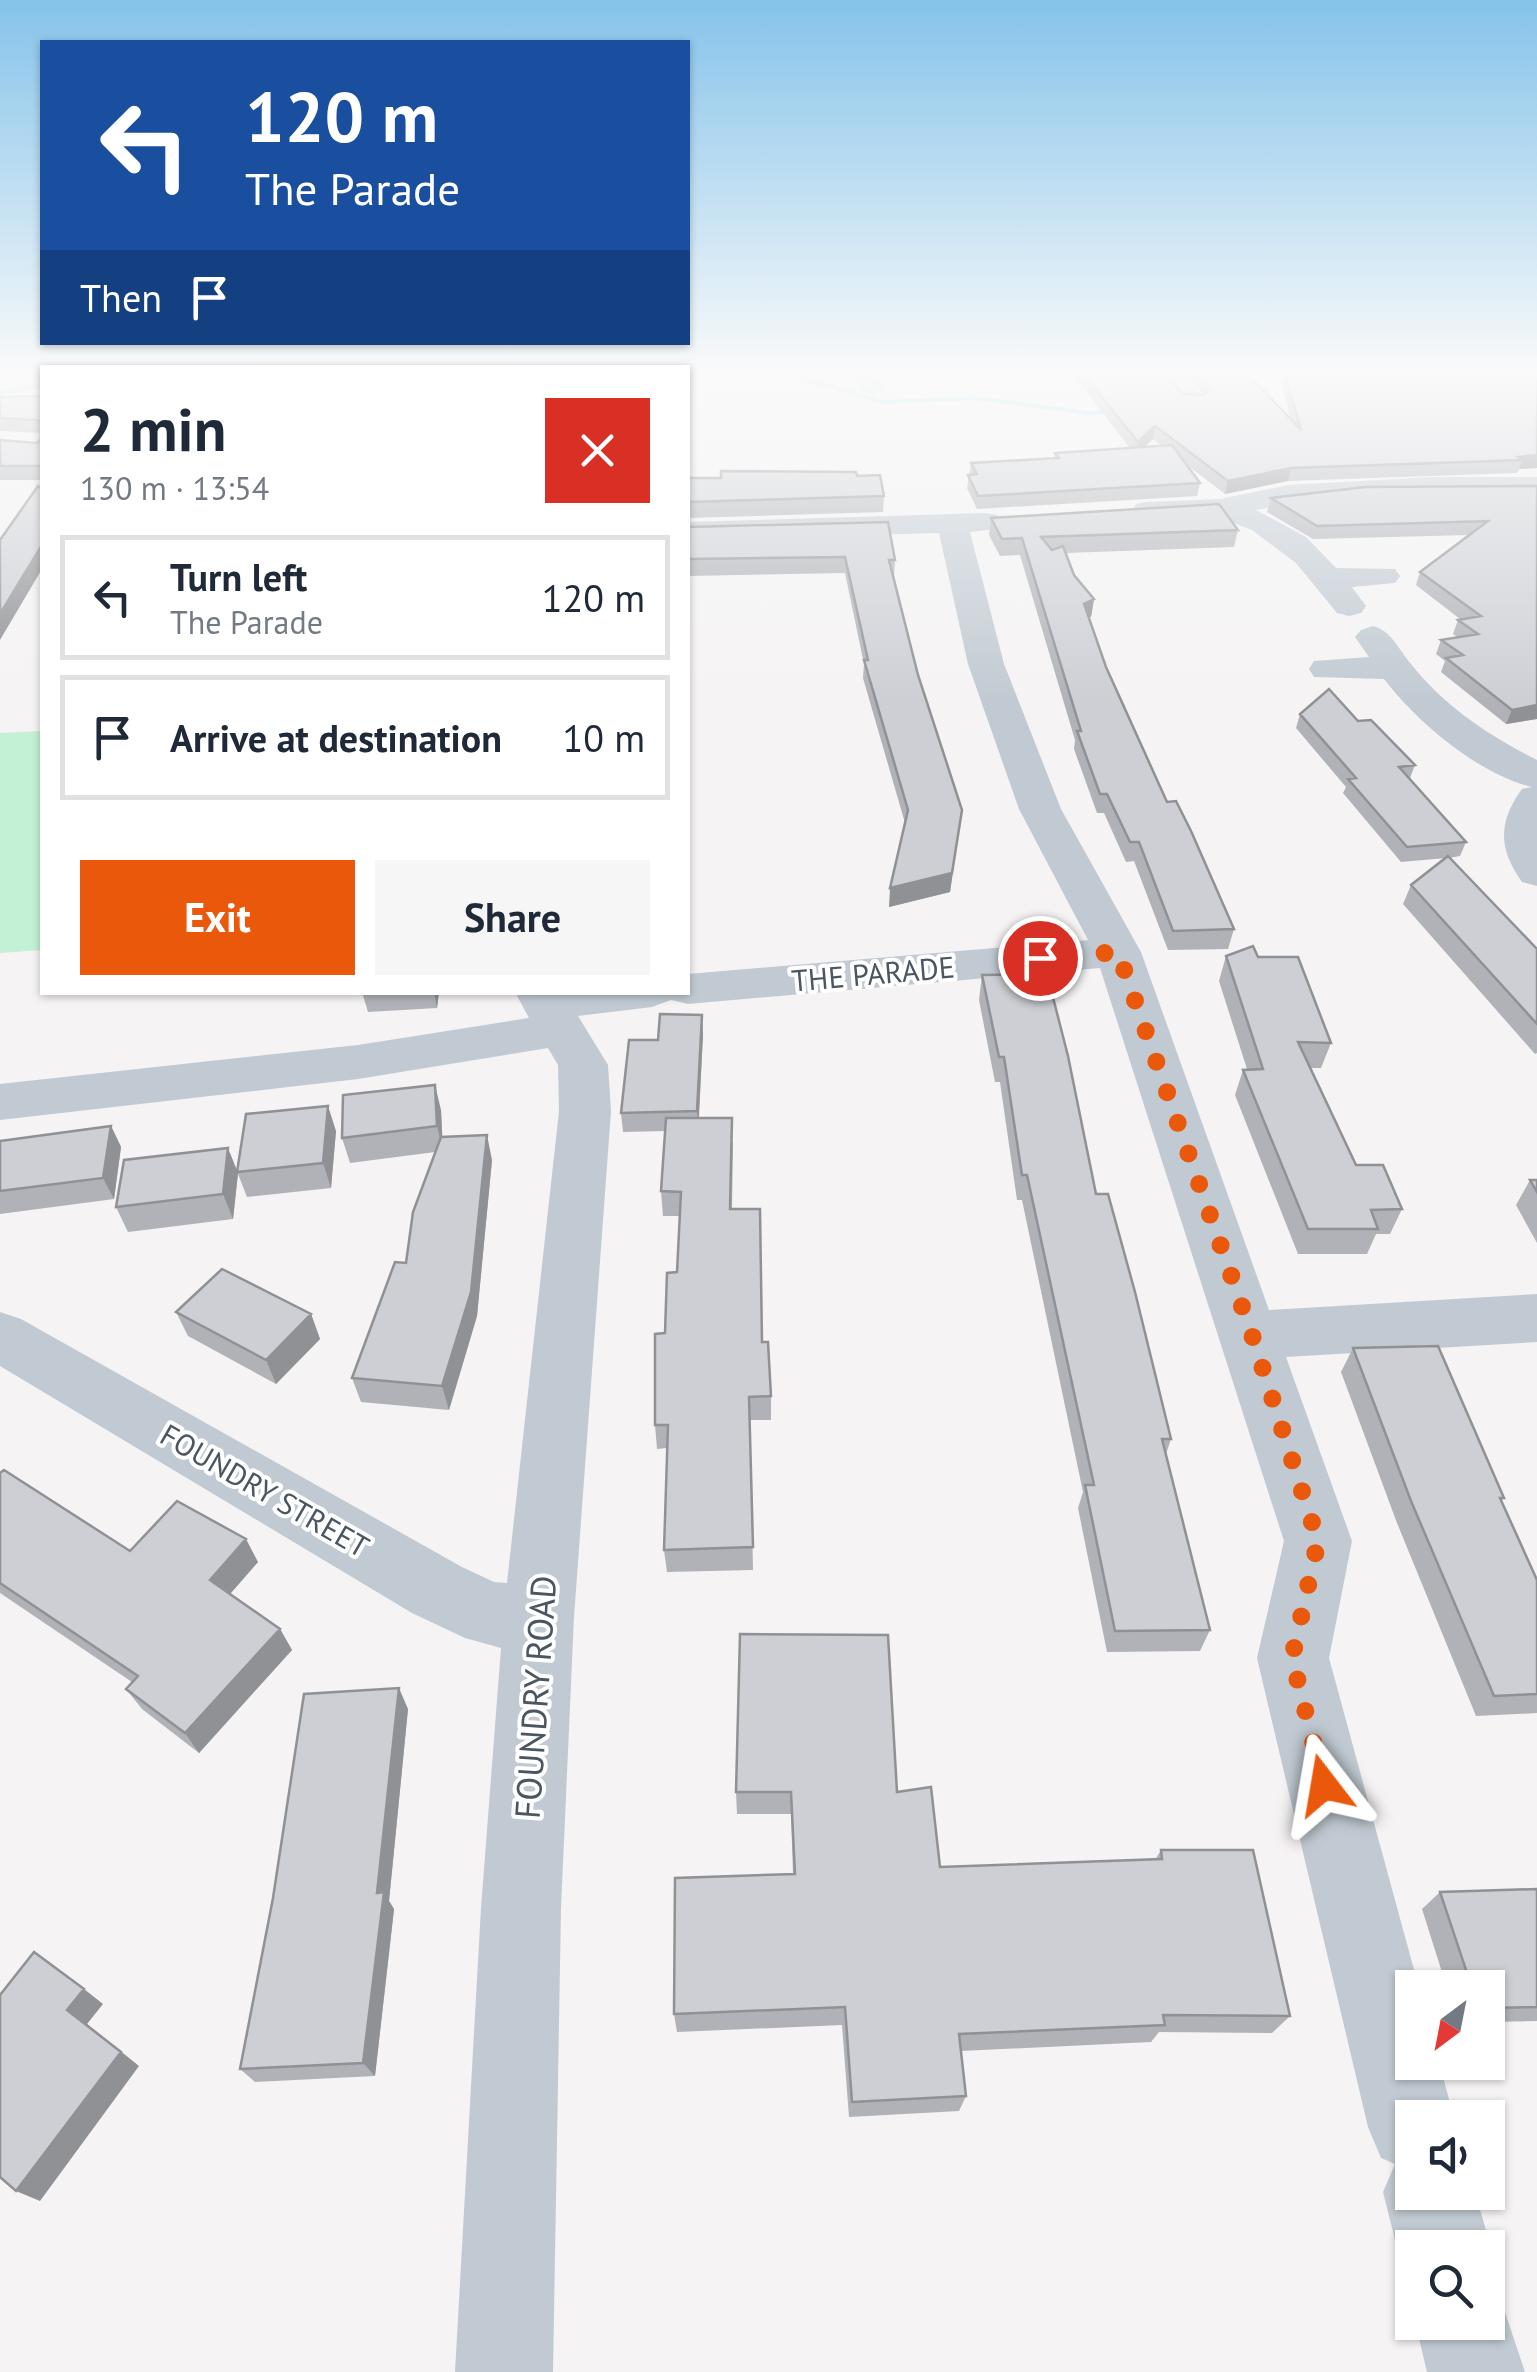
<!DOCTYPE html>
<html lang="en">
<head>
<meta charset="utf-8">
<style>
	body { margin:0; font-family:"PT Sans",sans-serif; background:#f6f6f7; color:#1f2937; height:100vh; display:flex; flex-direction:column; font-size:38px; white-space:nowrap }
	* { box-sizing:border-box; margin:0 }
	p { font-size:32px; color:#747a83 }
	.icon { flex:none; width:55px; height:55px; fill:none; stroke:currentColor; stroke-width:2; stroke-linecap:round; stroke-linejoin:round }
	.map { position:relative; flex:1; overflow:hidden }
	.side { position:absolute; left:40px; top:365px; width:650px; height:630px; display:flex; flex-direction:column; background:#fff; border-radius:0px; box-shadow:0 2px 8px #0004 }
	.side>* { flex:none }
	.top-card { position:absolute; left:40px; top:40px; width:650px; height:305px; border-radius:0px; box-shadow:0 2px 8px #0004; background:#1a4fa0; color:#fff; overflow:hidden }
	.needle { width:65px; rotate:212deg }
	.controls { position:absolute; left:1395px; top:1970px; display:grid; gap:20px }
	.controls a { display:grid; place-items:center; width:110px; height:110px; border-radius:0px; background:#fff; box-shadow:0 2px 8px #0004; font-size:50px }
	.pin { position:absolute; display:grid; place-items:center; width:85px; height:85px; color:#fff; margin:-42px; border:5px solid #fff; border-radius:50%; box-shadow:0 2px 10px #0007 }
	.me { position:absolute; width:110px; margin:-55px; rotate:346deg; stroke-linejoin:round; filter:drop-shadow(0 0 8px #0008) }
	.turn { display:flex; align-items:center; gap:35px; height:210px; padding:0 40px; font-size:45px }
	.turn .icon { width:130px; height:130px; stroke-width:2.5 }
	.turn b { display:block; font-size:70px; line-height:85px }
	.then { display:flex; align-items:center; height:95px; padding:0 40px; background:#0003; gap:20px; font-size:38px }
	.round { display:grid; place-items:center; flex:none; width:105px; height:105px; border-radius:0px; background:#f6f6f7 }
	.summary { display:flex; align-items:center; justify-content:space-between; height:170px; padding:0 40px }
	h1 { font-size:60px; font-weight:800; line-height:75px }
	.button { display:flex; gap:20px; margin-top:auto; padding:20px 40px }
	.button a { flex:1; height:115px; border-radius:0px; background:#ea580c; color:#fff; font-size:40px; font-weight:800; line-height:115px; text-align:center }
	.button a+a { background:#f6f6f7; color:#1f2937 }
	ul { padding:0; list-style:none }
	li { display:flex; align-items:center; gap:30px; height:125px; margin:0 20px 15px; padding:0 20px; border:5px solid #e0e1e3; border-radius:0px }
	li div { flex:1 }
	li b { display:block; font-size:38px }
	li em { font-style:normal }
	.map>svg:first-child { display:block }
	.green { fill:#c3f1d5 }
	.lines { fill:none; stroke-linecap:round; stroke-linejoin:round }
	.stream { fill:#90daee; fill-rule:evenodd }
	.minor { fill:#c1cad2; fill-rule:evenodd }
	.wall { fill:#b0b2b7; fill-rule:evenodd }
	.shaded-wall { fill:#909195 }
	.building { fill:#cdcfd5; stroke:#909195; stroke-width:2.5 }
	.route { stroke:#ea580c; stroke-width:18; stroke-dasharray:0 32.4 }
	.labels { text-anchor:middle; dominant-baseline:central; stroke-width:8; stroke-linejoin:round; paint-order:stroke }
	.street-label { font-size:30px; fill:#4a5661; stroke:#fff }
	.near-street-label { font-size:35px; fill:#4a5661; stroke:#fff }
</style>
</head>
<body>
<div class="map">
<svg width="1537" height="2372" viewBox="0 0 1537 2372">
	<rect width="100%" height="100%" fill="#f5f3f3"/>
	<path class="green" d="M42 731V950L0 953V733Z"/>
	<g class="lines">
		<path class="stream" d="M688 372 790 373 882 400 975 396 1089 411 1123 410 1127 412 1123 414 1089 415 975 400 882 404 790 377 688 376Z
			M42 384V388L0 395V391Z"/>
		<path class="minor" d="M847 370H873L885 387 872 395 863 393Z
			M1150 370H1178L1205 398 1201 404H1183Z
			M1432 477H1537V495C1445 495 1347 491 1256 510L1306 537 1336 568 1395 569 1400 576 1395 583 1352 587 1366 606 1361 613 1349 616 1337 613 1296 563 1252 530 1218 517 1147 520 1136 518 1132 511 1136 504 1147 502 1220 499 1288 485Z
			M986 513 997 515 1002 522 997 529 970 532 1004 664 1061 809 1141 952 1269 1310 1537 1294V1342L1286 1357 1352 1541 1329 1658 1419 1988H1412V2062H1439L1454 2118H1412V2192H1475L1491 2248 1488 2255V2248H1412V2282L1397 2248 1383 2192 1395 2164 1381 2158 1368 2127 1257 1658 1284 1541 1100 968 688 1004 671 1000 652 1007 578 1016 608 1065 611 1111 574 1617 561 1908 553 2372H455L481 1908 501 1648 465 1638 412 1613 0 1366V1312L21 1319 462 1567 494 1582 507 1583 559 1111 558 1065 548 1048 358 1079 0 1120V1084L358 1045 529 1018 515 992H688V974L1088 940 1019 809 968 664 939 533 688 540V522Z
			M1373 626C1392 631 1399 650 1411 664 1445 707 1488 735 1537 760V886L1522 882C1498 848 1498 822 1522 789L1532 787C1478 774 1417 722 1384 679L1314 677 1309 669 1314 661 1369 657 1355 637 1361 630Z
			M1488 2284 1497 2288 1525 2372H1427L1415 2322H1488Z"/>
	</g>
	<path class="wall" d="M1057 370H1160L1183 394 1204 395 1183 370H1244L1291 420 1278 370H1537V468L1519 469 1517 473 1288 481 1225 494 1187 465 1200 483 1197 496 977 509 967 488 971 463 1054 459 1055 453 1130 448 1071 372 1059 373ZM1153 439 1162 446 1144 447Z
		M42 396V480H0V440L37 443 41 439V433L0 431V397Z
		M857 476 884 496 883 512 688 518V520V478Z
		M1537 486V719L1506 724 1441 672 1445 661 1436 654 1441 640 1457 637 1453 634 1458 620 1460 619 1416 585 1420 572 1469 535 1313 539 1267 512 1271 498Z
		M991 518 1238 530 1234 547 1066 553 1074 575 1094 599 1091 617 1088 618 1106 667 1167 802 1234 929 1228 949 1168 950 1134 861 1126 862 1104 813H1097L1074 749 1075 740 1020 555 1000 556 989 535Z
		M688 527 895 560 894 576 918 675 962 810 950 892 889 907 905 823 863 678 864 664 845 573 688 576Z
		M1300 714 1358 721 1415 765 1410 778 1466 842 1460 856 1449 858 1537 949V1053L1535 1054 1403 904 1411 885 1446 858 1401 862 1343 793 1346 787 1296 728Z
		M1226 956 1258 957 1331 1043 1321 1068H1310L1356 1165 1402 1209 1390 1234H1376L1367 1254H1298L1235 1095 1243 1070 1247 1069 1219 981Z
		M982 975 1096 1194 1171 1439 1166 1454 1210 1630 1200 1651 1107 1652 1078 1508 1083 1492 1022 1200H1017L1000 1082H995L979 1000Z
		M362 992H439L437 1008 368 1012Z
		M703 1034 699 1118 733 1143 732 1209 762 1342 771 1396V1420H750L753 1570 667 1572 664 1550 667 1448 657 1449 655 1425 665 1333 677 1272 680 1216H663L661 1191 665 1131 623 1132 621 1113 658 1040Z
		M441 1110 442 1137 492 1160 477 1316 449 1410 361 1402 352 1378 406 1263 435 1152 350 1163 342 1138Z
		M111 1126 121 1147 114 1199 0 1214V1141Z
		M336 1131 331 1188 247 1197 238 1174 233 1219 128 1232 116 1207 237 1171Z
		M1530 1180H1537V1243L1516 1205Z
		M176 1312 311 1314 320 1339 276 1384 188 1336Z
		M1353 1348 1504 1498 1501 1501 1537 1580V1713L1476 1716 1397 1523 1341 1372Z
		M0 1473 130 1551 258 1562 230 1594 280 1629 292 1650 199 1753 142 1709 126 1689 132 1682 0 1593Z
		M408 1709 389 1901 394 1909 375 2076 255 2082 240 2069Z
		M736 1792H897L940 1867 1155 1860 1161 1850 1290 2016 1272 2033 1159 2032 1151 2042 961 2051 966 2096 959 2111 849 2117 842 2025 677 2032 674 2014 793 1874 791 1814H737Z
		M1537 1889V2021L1488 2022V1988H1447L1422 1909 1440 1892Z"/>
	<path class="shaded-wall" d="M1155 426 1153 439 1136 455 1138 442Z
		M1537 455V468L1519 469 1522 460 1518 457Z
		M1291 468 1288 481 1225 494 1228 481Z
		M42 545V569L0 640V614Z
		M1094 599 1091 617 1081 621 1084 604Z
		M1537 705V719L1506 724 1512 710Z
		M962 810 950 892 889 907 890 888Z
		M434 992H439L437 1008Z
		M702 1015 703 1034 698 1130 697 1111Z
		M435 1085 441 1110 443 1151 437 1126Z
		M328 1106 336 1131 331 1188 323 1163Z
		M111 1126 121 1147 114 1199 103 1178Z
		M487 1135 492 1160 477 1316 449 1410 442 1386Z
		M228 1148 238 1173 233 1219 223 1194Z
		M311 1314 320 1339 276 1384 266 1360Z
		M246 1539 258 1562 223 1602 210 1580Z
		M280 1629 292 1650 199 1753 185 1733Z
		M399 1688 408 1709 389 1901 394 1909 375 2076 363 2063 377 1893Z
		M84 1989 103 2004 87 2024 139 2066 40 2201 16 2191 67 2010Z"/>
	<path class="building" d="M1080 370H1160L1183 394 1204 395 1211 388 1195 370H1244L1301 430 1284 370H1537V455L1518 457 1522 460 1291 468 1228 481 1155 426 1138 442Z
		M42 396V466H0V440L37 443 41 439V423L37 420 0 418V397Z
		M1172 445 1200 483 978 496 968 475 977 474 971 463 1059 458 1055 453Z
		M721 471 856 472 857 476 880 475 884 496 688 502V478H721Z
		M38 486 42 489V545L0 614V540Z
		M1537 486V705L1512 710 1446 658 1463 655 1441 640 1478 634 1458 620 1481 616 1420 572 1488 521 1317 526 1271 498 1365 487Z
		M1219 504 1238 530 1041 537 1052 550 1063 546 1074 575 1094 599 1084 604 1106 667 1167 802 1176 801 1191 831 1234 929 1173 931 1139 842H1130L1107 794H1100L1077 731H1081L1022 538 1002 539 991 518Z
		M888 522 895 560H889L918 675 962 810 952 873 890 888 908 810 864 660H868L845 557 688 559V527Z
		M1329 689 1358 721 1371 720 1415 765 1399 767 1466 842 1407 847 1348 779 1356 778 1300 714Z
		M1448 856 1537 949V1024L1411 885Z
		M1253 946 1258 957H1298L1331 1043 1298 1042 1356 1165H1383L1402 1209 1371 1210 1378 1229H1308L1243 1070 1263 1069 1226 956Z
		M1047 974 1068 1056 1096 1194H1108L1135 1292 1171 1439H1162L1210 1630 1115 1631 1085 1485H1094L1027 1175H1022L1004 1057H999L982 975Z
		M660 1014 702 1015 697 1111 621 1113 629 1040H658Z
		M435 1085 437 1126 342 1138 343 1095Z
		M328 1106 323 1163 237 1172 246 1114Z
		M666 1118H732L730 1209H760L762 1342H768L771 1396 749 1397 753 1547 664 1550 668 1425H655V1334L665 1333 667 1273 677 1272 681 1192 661 1191Z
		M111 1126 103 1178 0 1191V1141Z
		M487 1135 471 1292 442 1386 352 1378 395 1262 406 1263 413 1212 441 1137Z
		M228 1148 223 1194 116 1207 124 1160Z
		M1530 1180H1537V1192Z
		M222 1269 311 1314 266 1360 176 1312Z
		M1438 1346 1504 1498H1500L1537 1580V1694L1494 1696 1411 1501 1353 1348Z
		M4 1470 130 1551 177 1501 246 1539 210 1580 280 1629 185 1733 126 1689 138 1676 0 1583V1473Z
		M740 1634 888 1635 897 1792 931 1787 940 1867 1162 1859 1161 1850H1253L1290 2016 1163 2015 1165 2025 959 2034 966 2096 852 2102 845 2007 674 2014 675 1878 795 1874 791 1792H736Z
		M399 1688 377 1893 384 1892 363 2063 240 2069 273 1898 304 1694Z
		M1537 1889V2007L1488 2008V1988H1472L1440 1892Z
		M34 1952 84 1989 67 2010 121 2052 16 2191 0 2177V1995Z"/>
	<linearGradient id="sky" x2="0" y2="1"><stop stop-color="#85c3ea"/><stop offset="0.53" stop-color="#fafafa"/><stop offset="1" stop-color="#fafafa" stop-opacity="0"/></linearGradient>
	<rect width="1537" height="702" fill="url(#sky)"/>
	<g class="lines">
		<path class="route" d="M1040 958 1118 952 1252 1335 1318 1541 1292 1658 1324 1785"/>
	</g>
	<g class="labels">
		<g class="street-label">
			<text transform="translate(873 973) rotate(-5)">THE PARADE</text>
			<text transform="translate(265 1490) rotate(30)">FOUNDRY STREET</text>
		</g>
		<g class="near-street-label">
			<text transform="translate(535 1697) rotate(-86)">FOUNDRY ROAD</text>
		</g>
	</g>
</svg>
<div class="controls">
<a><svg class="needle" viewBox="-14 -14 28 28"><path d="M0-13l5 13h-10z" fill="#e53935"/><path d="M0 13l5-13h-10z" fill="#747a83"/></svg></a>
<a><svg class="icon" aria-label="sound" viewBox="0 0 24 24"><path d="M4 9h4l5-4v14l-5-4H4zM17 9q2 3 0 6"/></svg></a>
<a><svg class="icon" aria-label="search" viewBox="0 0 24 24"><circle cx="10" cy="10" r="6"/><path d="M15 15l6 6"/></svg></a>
</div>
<div class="pin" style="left:1040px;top:958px;background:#d93025"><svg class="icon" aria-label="arrive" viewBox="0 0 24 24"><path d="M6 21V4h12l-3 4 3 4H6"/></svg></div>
<svg class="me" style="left:1324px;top:1785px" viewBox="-20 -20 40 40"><path d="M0-17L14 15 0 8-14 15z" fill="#ea580c" stroke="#fff" stroke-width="4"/></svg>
<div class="top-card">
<div class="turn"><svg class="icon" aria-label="left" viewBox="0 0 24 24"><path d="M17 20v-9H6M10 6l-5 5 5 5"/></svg><div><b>120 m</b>The Parade</div></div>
<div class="then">Then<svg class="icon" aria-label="arrive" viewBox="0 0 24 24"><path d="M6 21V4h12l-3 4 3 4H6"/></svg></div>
</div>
<section class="side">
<div class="summary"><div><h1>2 min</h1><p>130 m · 13:54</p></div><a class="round" style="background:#d93025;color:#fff"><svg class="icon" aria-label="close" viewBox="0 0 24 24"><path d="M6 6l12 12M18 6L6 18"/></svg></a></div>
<ul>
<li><svg class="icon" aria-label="left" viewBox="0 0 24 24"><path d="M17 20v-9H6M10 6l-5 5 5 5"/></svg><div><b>Turn left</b><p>The Parade</p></div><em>120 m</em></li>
<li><svg class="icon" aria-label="arrive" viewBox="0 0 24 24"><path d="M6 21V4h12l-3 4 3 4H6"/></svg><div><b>Arrive at destination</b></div><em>10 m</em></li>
</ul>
<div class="button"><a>Exit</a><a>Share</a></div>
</section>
</div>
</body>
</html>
